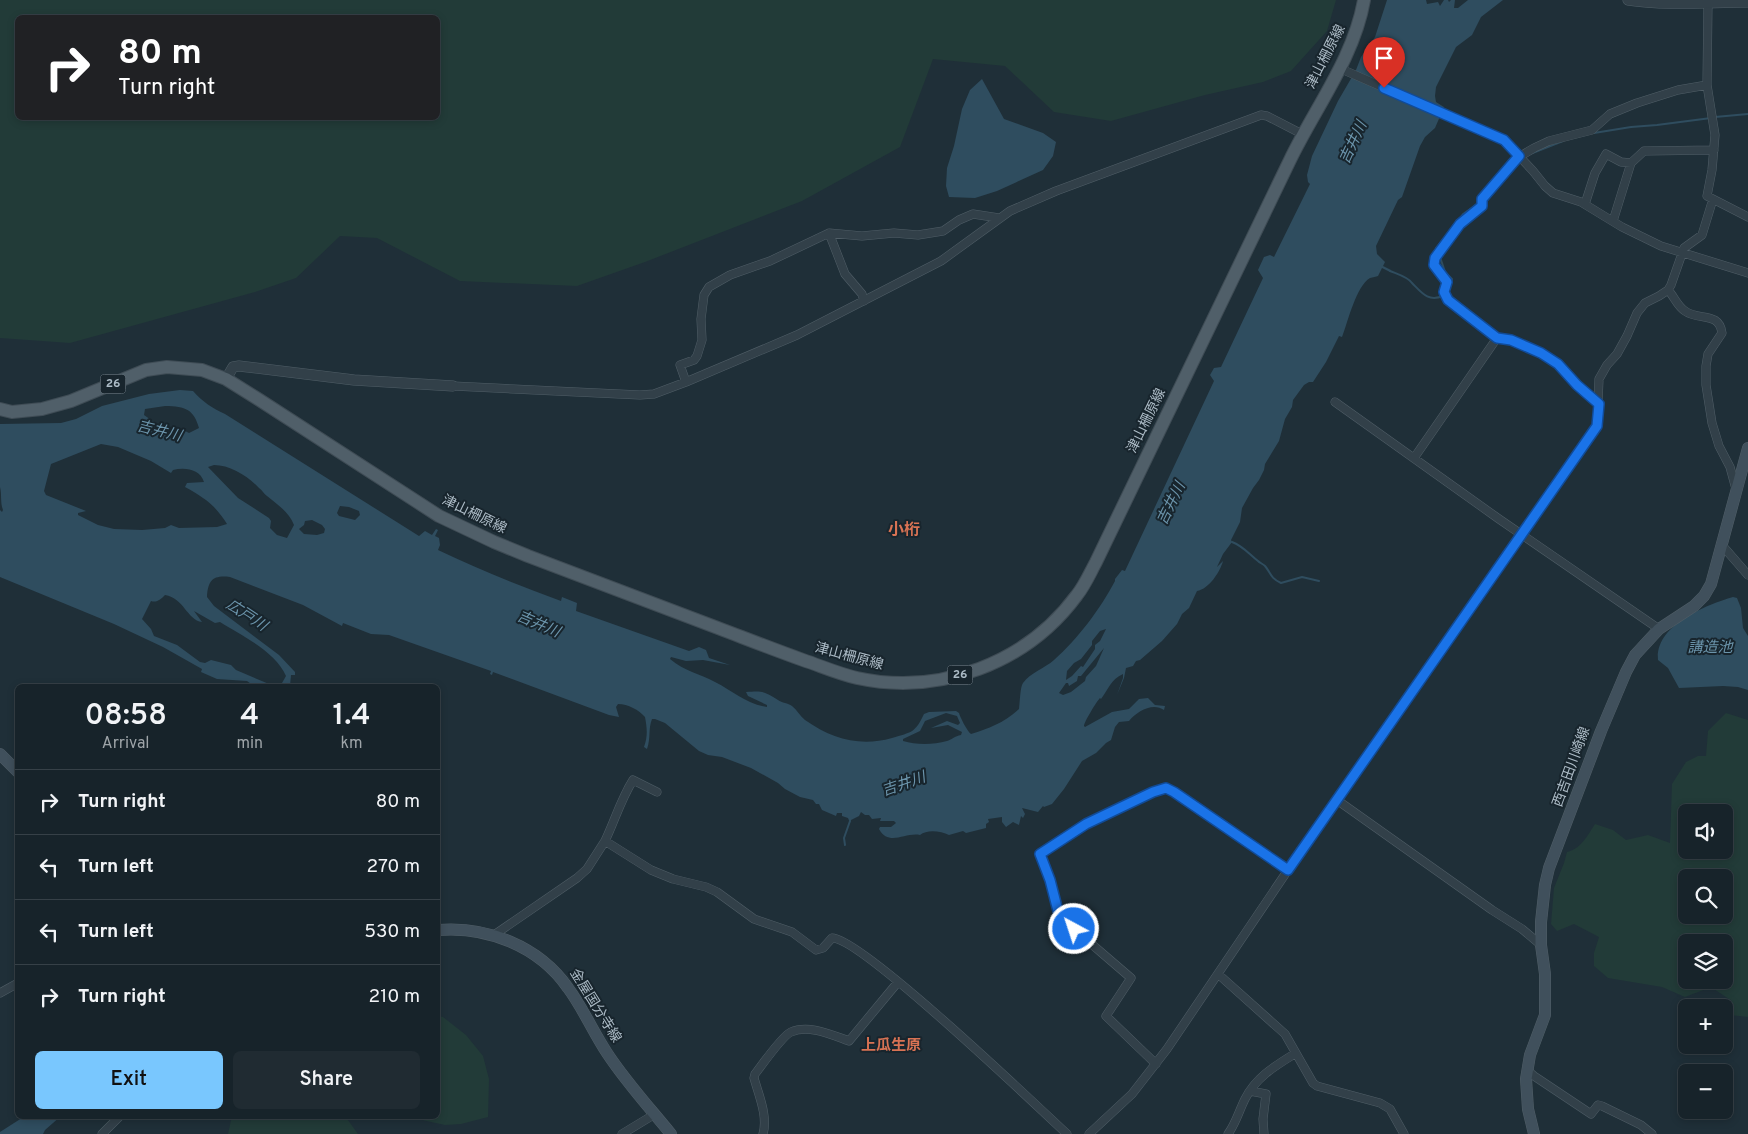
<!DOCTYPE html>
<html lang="en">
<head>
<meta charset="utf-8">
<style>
	body { margin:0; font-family:Overpass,"Noto Sans JP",sans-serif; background:#202b32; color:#f1f3f6; height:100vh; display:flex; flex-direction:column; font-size:19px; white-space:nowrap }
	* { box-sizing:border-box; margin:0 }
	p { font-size:16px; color:#9ea4a8 }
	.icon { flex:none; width:28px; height:28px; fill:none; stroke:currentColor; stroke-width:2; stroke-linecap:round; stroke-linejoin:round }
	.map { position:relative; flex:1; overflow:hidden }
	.sheet { position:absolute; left:15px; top:684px; width:425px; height:435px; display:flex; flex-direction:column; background:#17232a; border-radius:8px; box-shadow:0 2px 8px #0003,0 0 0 1px #364047 }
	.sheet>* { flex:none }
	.top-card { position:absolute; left:15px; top:15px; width:425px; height:105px; border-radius:8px; box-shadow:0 2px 8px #0003,0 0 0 1px #364047; background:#202124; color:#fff; overflow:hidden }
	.fabs { position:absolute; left:1678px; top:804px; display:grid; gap:10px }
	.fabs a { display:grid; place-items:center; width:55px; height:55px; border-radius:8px; background:#17232a; box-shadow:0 2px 8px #0003,0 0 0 1px #364047; font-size:25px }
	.pin { position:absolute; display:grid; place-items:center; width:42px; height:42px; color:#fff; margin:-51px -21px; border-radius:50% 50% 50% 0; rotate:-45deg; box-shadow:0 0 5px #0007 }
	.pin .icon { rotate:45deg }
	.me { position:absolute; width:55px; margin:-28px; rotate:320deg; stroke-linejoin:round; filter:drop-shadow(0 0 4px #0008) }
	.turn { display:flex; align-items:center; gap:18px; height:105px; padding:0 20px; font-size:22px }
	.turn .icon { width:65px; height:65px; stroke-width:2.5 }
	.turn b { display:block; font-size:35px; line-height:42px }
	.eta { display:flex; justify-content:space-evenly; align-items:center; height:85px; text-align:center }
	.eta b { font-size:30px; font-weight:600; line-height:35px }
	.cta { display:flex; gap:10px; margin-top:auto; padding:10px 20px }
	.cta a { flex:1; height:58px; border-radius:8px; background:#79c7fe; color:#111; font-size:20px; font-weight:600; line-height:58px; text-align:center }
	.cta a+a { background:#202b32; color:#f1f3f6 }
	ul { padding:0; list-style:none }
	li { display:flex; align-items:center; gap:15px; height:65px; padding:0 20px; border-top:1px solid #364047 }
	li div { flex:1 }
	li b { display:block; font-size:19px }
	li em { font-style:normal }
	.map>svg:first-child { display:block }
	.green { fill:#223b38; fill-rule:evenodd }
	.water { fill:#2f4d5f; fill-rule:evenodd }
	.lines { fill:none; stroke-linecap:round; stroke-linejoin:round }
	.stream { stroke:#2f4d5f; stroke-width:2 }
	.minor-casing { stroke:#505e67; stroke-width:9 }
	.tertiary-casing { stroke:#505e67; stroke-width:11 }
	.secondary-casing { stroke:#505e67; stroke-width:12 }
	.primary-casing { stroke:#3f4c55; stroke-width:14 }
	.minor { stroke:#324049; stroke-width:8 }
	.tertiary { stroke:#324049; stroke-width:10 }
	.secondary { stroke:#40505c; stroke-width:11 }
	.primary { stroke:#505f69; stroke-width:12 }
	.route-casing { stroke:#114b97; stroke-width:12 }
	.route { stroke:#1a73e8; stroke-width:9 }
	.labels { text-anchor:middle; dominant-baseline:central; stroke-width:4; stroke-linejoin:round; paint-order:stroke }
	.shield { fill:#18252d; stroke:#808e98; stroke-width:1 }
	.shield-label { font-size:12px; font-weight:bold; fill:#acbbc6 }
	.street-label { font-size:14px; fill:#acbbc6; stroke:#18252d }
	.water-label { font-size:15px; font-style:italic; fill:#6b94ab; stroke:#18252d }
	.neighbourhood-label { font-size:15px; font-weight:bold; fill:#d97354; stroke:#18252d }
	.quarter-label { font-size:16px; font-weight:bold; fill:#d97354; stroke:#18252d }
</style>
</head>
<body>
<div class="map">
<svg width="1748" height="1134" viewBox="0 0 1748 1134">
	<rect width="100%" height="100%" fill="#1f2f38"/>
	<path class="green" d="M0 0H1336L1327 31 1291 71 1263 82 1205 95 1111 121 1054 112 1005 66 933 59 900 147 802 201 645 262 577 286 460 281 377 238 340 236 296 278 255 292 70 343 0 338ZM18 18H438V118H18Z
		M1726 713 1748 720V1017L1730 1015 1732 1001 1711 987 1685 997 1662 987 1608 978 1594 966V953L1599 937 1574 924 1557 931 1551 924 1554 888 1564 863 1567 852C1582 848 1587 836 1595 824L1613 830 1626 840 1648 835 1670 843 1672 784 1686 762 1698 756H1706L1708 731ZM1686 812H1724V850H1686ZM1686 878H1724V915H1686ZM1686 942H1724V980H1686Z
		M438 1016 443 1017 466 1035 483 1056 489 1079 488 1117 461 1124 445 1125 404 1116H438Z
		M232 1116H345L358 1134H228Z"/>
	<path class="water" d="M1387 0H1426L1427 4 1438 2 1440 6 1444 0H1448L1449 2 1451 0H1455L1454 8H1458L1468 0H1503L1481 17 1472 35 1456 47 1436 87 1435 96 1436 102 1444 107 1435 128 1425 137 1420 146 1402 197 1398 200 1376 246 1377 254 1385 262 1383 266 1391 270 1390 272 1382 268 1378 276C1376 277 1373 277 1370 278 1356 286 1348 322 1342 337L1339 336 1326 362 1313 382H1309L1304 385 1293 400 1292 407 1285 419 1279 441 1265 464 1264 470 1259 480 1253 488 1242 508 1240 522 1231 540 1232 542 1223 554 1217 567 1223 561C1220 572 1209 589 1197 591L1189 608 1182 614 1177 624 1162 641 1140 660 1136 661 1133 666 1126 668 1124 678 1117 695 1123 678V674C1111 679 1108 690 1101 699L1100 698C1097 701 1084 722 1084 726L1085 727 1112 712 1129 709 1139 699 1148 698 1155 705 1165 706 1164 710C1153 702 1137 711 1129 721L1119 722 1115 727 1111 740 1106 743 1096 753 1082 761 1064 789 1052 804 1044 807 1043 806 1038 812 1022 808 1025 814 1023 818 1021 816 1019 825 1013 822 1006 827 1002 822V817L988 819 989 822 986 824V828L966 833 963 831 949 835C941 831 927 829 920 835 905 832 889 847 879 829L880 827H891L896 823 894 821H880L881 818 872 819 869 815H865L861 812 859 816 851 820 850 823 848 818 842 816V813H837L836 816 822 810 819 804H816L813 800 800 797 785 789 778 783 751 768 722 757 708 755 699 751 665 723 655 719H652C648 729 651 738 647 749L644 747C648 736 647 728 645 717 639 710 628 704 618 704L616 707 619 717 609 715 493 672 492 675 490 674 491 671 389 635 371 634 343 623 342 626 303 605 230 577C213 575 208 580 207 597L214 606 279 655 295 672V675H291L290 686H254L247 681 217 679 201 672 202 669 163 647 114 624 0 577V510L2 512 3 510C0 502 2 495 0 487V424L61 423 76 419 102 406 149 394 180 390 193 391C203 402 212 408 225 414L419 536 425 531 432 535 436 529 438 530 435 536 439 538 440 545 438 550C478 569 519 586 561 601L562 597 577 603 576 611 689 651 699 647 706 650 709 658 730 665 703 660 686 661 671 657 670 659C685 672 699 673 715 682 733 691 746 704 767 707V705L748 696 746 692C763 691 763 691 778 700 782 703 788 703 792 706 797 710 800 716 805 720 832 739 860 747 892 738 912 732 915 733 924 714L929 712 956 711 959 713C960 717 967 731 971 734 989 728 1004 723 1019 709 1020 702 1020 687 1023 683 1030 673 1045 668 1054 660 1077 640 1101 608 1115 581V579L1122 570 1125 571 1214 381 1210 375 1214 368 1221 367 1263 278 1258 270 1264 257 1270 255 1274 257 1310 184 1308 182 1307 175 1312 156 1338 101 1356 70 1361 57 1375 37ZM165 406C186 406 194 410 199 428L189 433 185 431 161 427 144 415 145 409ZM101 444 118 447 151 461 171 473 173 470C185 467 200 469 204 482L187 483 185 487C205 498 215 505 227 524L217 527 179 528 171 525 165 528 142 530 114 529 98 525 78 515V513L86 511 46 495 44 491 51 464ZM214 465C230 465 248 476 259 488 262 490 264 494 267 496 278 505 289 512 294 525L287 538 277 535 270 528 271 521 269 518 238 498 208 467ZM340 506 349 507 359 511 360 515 355 520 339 516 337 513ZM312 520 322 525 325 529 324 533 317 535 304 534 299 529 304 525 305 521ZM165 595C184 598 187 620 202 622L194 611 215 623 220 622C241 635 276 652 286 676L282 683 269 684 236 670 231 665 211 660 205 663 200 662 177 645 154 636 151 629 142 619 151 601C157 603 161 599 165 595ZM1106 629 1100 641 1095 645V649L1083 667 1081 666 1072 676 1066 680 1067 671 1074 663 1081 659 1092 645V641L1100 631ZM1104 648 1096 666 1086 677 1085 681 1071 692 1063 695 1059 693 1066 683H1068L1069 686 1077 681 1078 676H1081ZM946 713 957 716 960 723 958 725 947 721 931 728 948 725 962 732 961 735C955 736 951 740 947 741 933 745 916 745 903 741V739L920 731 925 721Z
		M982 79 1004 119 1043 133 1056 142 1053 156 1043 170 997 191 975 198 949 197 946 186 947 168 954 146 962 109 970 90Z
		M1733 597 1737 598 1741 608 1743 628 1748 636V690L1738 687 1723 686 1679 688 1668 668 1658 660C1655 625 1706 605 1733 597Z
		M25 1116H61L45 1130 43 1134H0V1132Z"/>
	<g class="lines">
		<path class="stream" d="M1715 117 1748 114
			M1594 133 1631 127 1657 125 1711 118
			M1530 154 1563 141
			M1458 221 1463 214 1479 203
			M1437 251 1436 248 1444 238
			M1440 257 1445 272 1452 279 1448 291
			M1390 271C1397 274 1408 277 1412 283 1422 293 1428 302 1443 296
			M1232 542C1243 546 1249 554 1258 561 1260 563 1263 564 1265 566 1271 573 1270 578 1281 583L1302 577 1319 581
			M845 845 844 838 850 821"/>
		<g class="minor-casing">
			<path id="minor" d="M1708 2 1707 85 1715 135 1712 170 1707 196 1748 217
				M1339 68 1504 140 1533 171 1545 186 1553 193 1581 202 1622 227 1661 246 1748 273
				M1585 204 1595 173 1606 154 1621 162 1631 163
				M1613 221 1631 163 1644 151 1714 150
				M829 233 845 274 862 294 864 301
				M1668 290C1674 296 1677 306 1685 311 1698 321 1719 311 1722 333L1708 354 1706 366V385L1712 423 1719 446 1730 467 1736 489
				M686 382 680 365 694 360 697 356 702 340 701 319 704 295 709 287 730 275 770 261 829 233 862 236 894 233 918 235 943 231 959 220 973 214 999 218
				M453 386 640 395 654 394 686 382 797 335 941 261 1010 211 1056 191 1261 115 1267 116 1302 134
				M1335 402 1499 519 1659 629
				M1599 404 1577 385 1558 364 1541 353 1511 340 1497 338 1448 299 1444 292 1447 282 1434 265 1435 258 1459 224 1482 206V199L1514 160 1534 148 1549 141 1592 130 1610 114 1637 103 1678 90 1707 85
				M1414 458 1497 338
				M1721 544 1748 575
				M1337 800 1492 910 1522 929 1541 945
				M605 841C615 820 621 799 633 780L657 792
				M494 935 577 878 587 869 605 841 651 870 673 879 706 887 717 892 754 919 792 932 816 950 823 948 832 938C860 937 1036 1105 1067 1134
				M1218 974 1285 1034 1313 1083 1317 1086 1380 1103 1390 1109 1404 1134
				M0 993 18 983
				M1156 1064 1106 1016 1131 978 1074 929 1058 911 1050 880 1040 854 1086 824 1153 792 1166 788 1174 792 1288 870
				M1527 1070 1534 1076 1591 1114 1598 1105 1602 1106 1641 1125 1652 1134
				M1250 1091 1266 1094 1263 1119 1264 1134
				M102 1134 120 1116
				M622 1134 655 1114
				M763 1134C768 1116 759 1096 754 1078L755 1074C762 1065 782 1036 791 1032 809 1024 832 1035 849 1041L898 982
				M1089 1134 1132 1094 1167 1049 1288 870 1597 426 1599 379 1607 365 1617 354 1627 336 1637 313 1645 303 1659 296 1668 290 1671 285 1684 248 1702 235 1713 199
				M1228 1134C1236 1123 1239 1111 1245 1099 1256 1077 1275 1066 1296 1053"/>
		</g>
		<g class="tertiary-casing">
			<path id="tertiary" d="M1628 0C1668 6 1708 2 1748 2
				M226 379 233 367 239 366 354 380 453 386"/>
		</g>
		<g class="secondary-casing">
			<path id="secondary" d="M0 754 18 772
				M438 930C487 926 539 946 568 988 583 1008 593 1032 607 1053 626 1082 649 1107 671 1134
				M1534 1134 1528 1109 1526 1079 1530 1055 1545 1015V974L1541 945V922L1545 885 1549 868 1601 731 1626 672 1635 655 1659 629 1694 606 1704 596 1711 584 1748 448"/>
		</g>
		<g class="primary-casing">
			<path id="primary" d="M0 409 12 412 42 409 71 401 146 370 167 367 202 370 226 379 258 399 439 516 494 542 528 556C591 580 655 604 718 628 747 639 775 650 803 660 821 666 839 674 857 678 940 696 1027 663 1077 595 1085 585 1090 573 1096 562 1161 428 1225 294 1290 160 1315 108 1354 58 1364 0"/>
		</g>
		<use href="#minor" class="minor"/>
		<use href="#tertiary" class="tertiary"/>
		<use href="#secondary" class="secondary"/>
		<use href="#primary" class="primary"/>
	</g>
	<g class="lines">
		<g class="route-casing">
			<path id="route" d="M1074 929 1058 911 1050 880 1040 854 1086 824 1153 792 1166 788 1174 792 1288 870 1597 426 1599 404 1577 385 1558 364 1541 353 1511 340 1497 338 1448 300 1444 292 1447 282 1434 265 1435 258 1460 224 1482 206V199L1519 156 1504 140 1384 88"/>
		</g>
		<use href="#route" class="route"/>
	</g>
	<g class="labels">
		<g class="shield">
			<rect x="100.5" y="374.5" width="25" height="19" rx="4"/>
			<rect x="947.5" y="665.5" width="25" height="19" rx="4"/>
		</g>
		<g class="shield-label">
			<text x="113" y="384">26</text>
			<text x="960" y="675">26</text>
		</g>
		<g class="street-label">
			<text transform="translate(1326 57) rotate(-63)">津山柵原線</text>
			<text transform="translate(1147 421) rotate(-64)">津山柵原線</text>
			<text transform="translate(474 515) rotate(26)">津山柵原線</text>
			<text transform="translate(849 657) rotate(15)">津山柵原線</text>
			<text transform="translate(1572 767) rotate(-70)">西吉田川崎線</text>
			<text transform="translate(595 1006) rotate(58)">金屋国分寺線</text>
		</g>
		<g class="water-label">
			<text transform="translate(1354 143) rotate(-65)">吉井川</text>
			<text transform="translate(159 432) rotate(14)">吉井川</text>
			<text transform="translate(1172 504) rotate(-64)">吉井川</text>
			<text transform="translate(246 616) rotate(33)">広戸川</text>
			<text transform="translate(538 625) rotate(23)">吉井川</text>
			<text x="1710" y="648">講造池</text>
			<text transform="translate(904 785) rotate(-19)">吉井川</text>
		</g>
		<g class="neighbourhood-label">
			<text x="891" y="1046">上瓜生原</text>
		</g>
		<g class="quarter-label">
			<text x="904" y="531">小桁</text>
		</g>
	</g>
</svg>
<div class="fabs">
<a><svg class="icon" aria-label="sound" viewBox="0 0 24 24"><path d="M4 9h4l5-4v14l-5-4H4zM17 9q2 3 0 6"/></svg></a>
<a><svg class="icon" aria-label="search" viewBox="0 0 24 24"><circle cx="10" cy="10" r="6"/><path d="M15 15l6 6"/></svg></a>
<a><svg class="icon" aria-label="layers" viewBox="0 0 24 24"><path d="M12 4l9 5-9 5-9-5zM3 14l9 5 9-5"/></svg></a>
<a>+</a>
<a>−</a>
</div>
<div class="pin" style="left:1384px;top:88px;background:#d93025"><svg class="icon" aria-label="arrive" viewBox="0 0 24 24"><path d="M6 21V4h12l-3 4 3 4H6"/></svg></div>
<svg class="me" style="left:1074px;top:929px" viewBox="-20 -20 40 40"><circle r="17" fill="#1a73e8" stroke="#fff" stroke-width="3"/><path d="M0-11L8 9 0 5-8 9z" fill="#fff"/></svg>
<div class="top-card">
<div class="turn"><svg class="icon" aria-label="right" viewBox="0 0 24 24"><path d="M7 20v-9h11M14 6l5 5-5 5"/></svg><div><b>80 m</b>Turn right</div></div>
</div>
<section class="sheet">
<div class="eta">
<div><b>08:58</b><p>Arrival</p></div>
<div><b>4</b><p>min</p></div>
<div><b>1.4</b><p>km</p></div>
</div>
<ul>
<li><svg class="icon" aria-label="right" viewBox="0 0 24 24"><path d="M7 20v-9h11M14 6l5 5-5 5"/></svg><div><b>Turn right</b></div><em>80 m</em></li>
<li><svg class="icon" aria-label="left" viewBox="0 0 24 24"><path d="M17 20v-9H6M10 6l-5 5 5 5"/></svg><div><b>Turn left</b></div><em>270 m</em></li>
<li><svg class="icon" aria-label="left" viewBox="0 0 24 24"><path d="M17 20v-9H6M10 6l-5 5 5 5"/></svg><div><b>Turn left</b></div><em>530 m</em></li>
<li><svg class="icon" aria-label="right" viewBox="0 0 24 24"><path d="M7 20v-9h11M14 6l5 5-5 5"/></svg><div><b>Turn right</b></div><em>210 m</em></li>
</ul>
<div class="cta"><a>Exit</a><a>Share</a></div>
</section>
</div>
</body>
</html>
